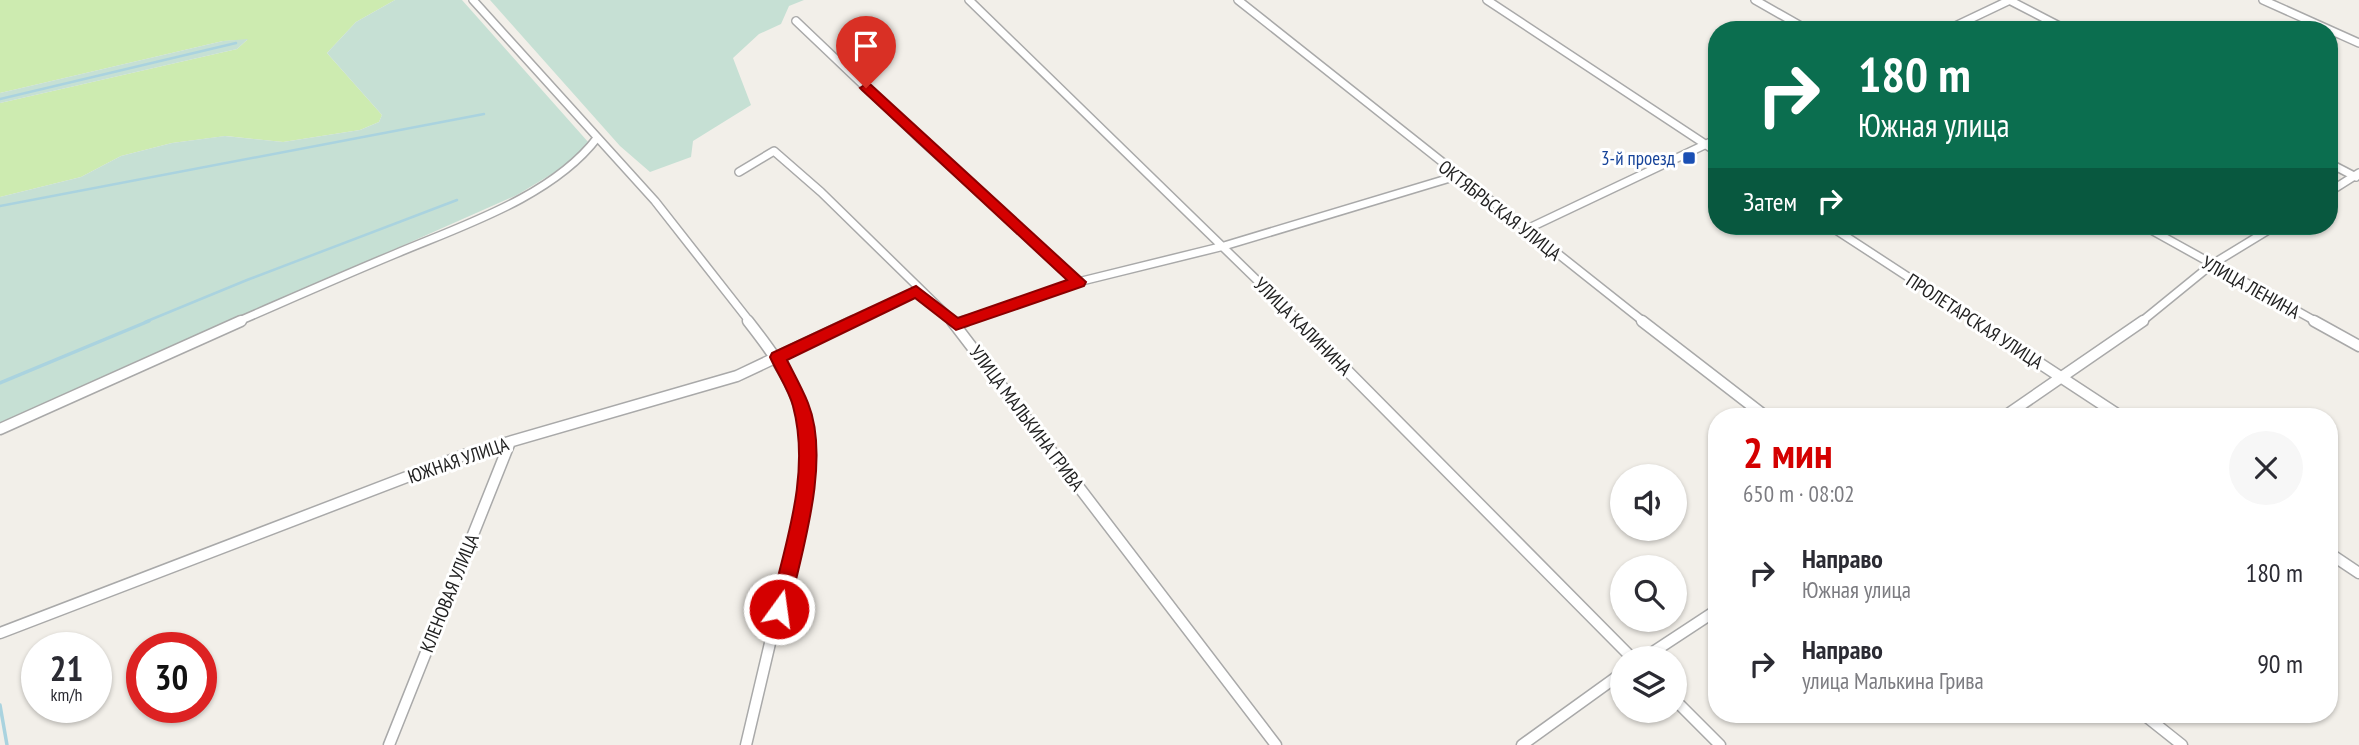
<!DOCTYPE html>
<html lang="ru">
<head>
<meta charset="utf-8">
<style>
	body { margin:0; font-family:"PT Sans Narrow",sans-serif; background:#f7f7f7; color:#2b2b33; height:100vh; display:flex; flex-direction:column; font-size:26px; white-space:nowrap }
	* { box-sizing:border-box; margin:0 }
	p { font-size:23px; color:#7c7c81 }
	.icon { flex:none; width:38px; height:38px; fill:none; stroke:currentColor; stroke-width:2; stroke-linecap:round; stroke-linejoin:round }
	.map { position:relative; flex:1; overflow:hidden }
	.side { position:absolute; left:1708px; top:408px; width:630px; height:315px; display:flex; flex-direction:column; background:#fff; border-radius:28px; box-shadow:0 2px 5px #0004 }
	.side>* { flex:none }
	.top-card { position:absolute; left:1708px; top:21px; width:630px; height:214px; border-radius:28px; box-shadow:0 2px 5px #0004; background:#0b6e4f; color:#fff; overflow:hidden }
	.fabs { position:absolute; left:1610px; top:464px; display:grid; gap:14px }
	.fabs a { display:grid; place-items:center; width:77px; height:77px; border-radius:50%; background:#fff; box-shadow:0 2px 5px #0004; font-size:35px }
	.speed { position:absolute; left:21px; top:632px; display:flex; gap:14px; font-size:35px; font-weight:700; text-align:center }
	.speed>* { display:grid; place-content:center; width:91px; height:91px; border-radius:50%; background:#fff; box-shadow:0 2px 5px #0004; line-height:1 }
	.speed small { font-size:18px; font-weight:400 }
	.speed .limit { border:10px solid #d22; background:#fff; color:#111 }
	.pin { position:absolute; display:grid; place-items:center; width:60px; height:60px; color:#fff; margin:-72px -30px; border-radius:50% 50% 50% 0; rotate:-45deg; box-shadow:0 0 7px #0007 }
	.pin .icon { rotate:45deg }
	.me { position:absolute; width:77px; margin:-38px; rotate:14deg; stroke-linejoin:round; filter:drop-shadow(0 0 5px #0008) }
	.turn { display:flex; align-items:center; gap:24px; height:147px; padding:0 35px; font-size:32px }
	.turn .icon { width:91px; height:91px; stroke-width:2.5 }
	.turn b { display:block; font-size:49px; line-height:60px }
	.then { display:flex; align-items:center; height:66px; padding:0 35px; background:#0003; gap:14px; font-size:26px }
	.round { display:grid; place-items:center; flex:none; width:74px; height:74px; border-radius:37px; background:#f7f7f7 }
	.headline { display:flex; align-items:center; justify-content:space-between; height:119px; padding:0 35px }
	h1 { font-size:42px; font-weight:600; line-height:52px; color:#d40000 }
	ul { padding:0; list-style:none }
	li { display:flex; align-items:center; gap:21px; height:91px; padding:0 35px }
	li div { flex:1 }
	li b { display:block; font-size:26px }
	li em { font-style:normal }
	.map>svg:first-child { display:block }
	.grass { fill:#cdebb0 }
	.wetland { fill:#c6e0d4 }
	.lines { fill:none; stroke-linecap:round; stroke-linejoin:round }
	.stream-far1 { stroke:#aad3df; stroke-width:2.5 }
	.stream { stroke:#aad3df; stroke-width:3.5 }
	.street-far1-casing { stroke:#a9a9a9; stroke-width:10 }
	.street-casing { stroke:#a9a9a9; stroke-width:13 }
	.street-far1 { stroke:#fff; stroke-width:7 }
	.street { stroke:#fff; stroke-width:10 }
	.route { fill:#d40000; stroke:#8a0000; stroke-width:2 }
	.transit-dot { fill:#1a4fb4; stroke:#fff; stroke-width:2.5 }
	.labels { text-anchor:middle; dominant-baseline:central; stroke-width:6; stroke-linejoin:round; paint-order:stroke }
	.transit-label { font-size:19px; fill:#164399; stroke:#fff; text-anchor:end }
	.street-label { font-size:19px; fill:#222; stroke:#fff }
</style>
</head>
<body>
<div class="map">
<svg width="2359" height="745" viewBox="0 0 2359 745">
	<rect width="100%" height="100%" fill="#f2efe9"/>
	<path class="grass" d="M0 0H395L356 22 327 53 382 115 379 122 360 130 283 142 226 136 172 143 121 156 81 177 0 197V103L237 49 247 40 223 41 0 93Z"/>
	<path class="wetland" d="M395 0H462L589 143 570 163 517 195 0 424V197L81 177 121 156 172 143 225 136 283 142 360 130 379 122 382 115 327 53 356 22Z
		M490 0H804L789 6 781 24 759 34 733 58 751 105 693 141 691 157 650 172 620 146Z
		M248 39 237 49 0 103V93L223 41Z"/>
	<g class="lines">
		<path class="stream-far1" d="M0 99 236 43
			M0 206 484 114
			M145 322 247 280 457 200"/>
		<path class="stream" d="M0 383 149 321
			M0 705 7 745"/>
		<g class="street-far1-casing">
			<path id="street-far1" d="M473 0 655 201 750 322
				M969 0 1300 322
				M1238 0 1644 322
				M1487 0 1717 152
				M1755 0 1808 30
				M2009 0 2067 30
				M2263 0 2359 43
				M796 21 919 138 1078 282
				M1947 30 2010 0
				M2329 163 2356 177
				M739 172 774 151 821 192 954 322
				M2329 192 2359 173
				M1830 226 1977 322
				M2144 226 2317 322
				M1525 230 1717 139
				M237 322C290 299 342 276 395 254 461 226 552 197 597 138
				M850 322 916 291
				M960 322 1078 282 1224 246 1460 175
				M2141 322 2211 265 2275 226"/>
		</g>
		<g class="street-casing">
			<path id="street" d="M952 321 1276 745
				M1298 321 1632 658
				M1642 321 1765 416
				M1975 321 2120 416
				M2314 321 2359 346
				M956 324 966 321
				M2005 416 2143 321
				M0 429 241 321
				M2329 553 2359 573
				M0 633 464 455 737 376 853 321
				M1644 658 1717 610
				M1675 700 1720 745
				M2143 714 2182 745
				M389 745 510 442
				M746 745 808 482C808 406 794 380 748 321
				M1522 745 1622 673"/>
		</g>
		<use href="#street-far1" class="street-far1"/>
		<use href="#street" class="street"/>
	</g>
	<path class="route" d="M866 84 871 85 1086 282 1084 286 956 330 915 298 787 360C794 374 802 388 808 403 831 460 802 551 789 609L786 615 779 617 773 615 770 609C785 544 811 474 793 406 789 390 777 373 770 357L772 353 916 286 958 318 1067 280 862 90 860 88Z"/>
	<rect class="transit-dot" x="1682" y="151" width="14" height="14" rx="3.5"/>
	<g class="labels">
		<g class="transit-label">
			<text x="1675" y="158">3-й проезд</text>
		</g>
		<g class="street-label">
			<text transform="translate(1500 210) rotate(38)">ОКТЯБРЬСКАЯ УЛИЦА</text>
			<text transform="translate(2251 287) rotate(29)">УЛИЦА ЛЕНИНА</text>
			<text transform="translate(1975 321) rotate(33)">ПРОЛЕТАРСКАЯ УЛИЦА</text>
			<text transform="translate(1303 326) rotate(45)">УЛИЦА КАЛИНИНА</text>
			<text transform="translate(1027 418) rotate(53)">УЛИЦА МАЛЬКИНА ГРИВА</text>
			<text transform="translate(458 460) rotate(-19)">ЮЖНАЯ УЛИЦА</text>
			<text transform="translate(449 593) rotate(-68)">КЛЕНОВАЯ УЛИЦА</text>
		</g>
	</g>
</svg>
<div class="fabs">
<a><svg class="icon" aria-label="sound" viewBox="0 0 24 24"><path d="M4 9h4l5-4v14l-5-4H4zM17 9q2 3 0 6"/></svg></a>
<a><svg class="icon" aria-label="search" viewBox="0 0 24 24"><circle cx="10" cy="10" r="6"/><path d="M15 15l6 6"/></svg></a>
<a><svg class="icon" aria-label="layers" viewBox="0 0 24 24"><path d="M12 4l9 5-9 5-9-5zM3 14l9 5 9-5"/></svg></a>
</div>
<div class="speed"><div>21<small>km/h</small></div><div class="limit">30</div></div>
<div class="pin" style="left:866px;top:88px;background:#d93025"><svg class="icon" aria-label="arrive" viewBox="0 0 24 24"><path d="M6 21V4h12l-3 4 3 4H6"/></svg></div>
<svg class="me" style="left:779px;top:609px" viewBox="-20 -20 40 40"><circle r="17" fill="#d40000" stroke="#fff" stroke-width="3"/><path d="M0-11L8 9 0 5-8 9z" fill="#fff"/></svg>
<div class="top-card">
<div class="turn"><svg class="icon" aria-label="right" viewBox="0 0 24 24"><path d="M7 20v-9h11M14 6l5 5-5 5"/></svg><div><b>180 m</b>Южная улица</div></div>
<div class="then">Затем<svg class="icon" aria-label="right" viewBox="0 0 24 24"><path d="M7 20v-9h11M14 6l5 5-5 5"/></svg></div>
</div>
<section class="side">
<div class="headline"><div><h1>2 мин</h1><p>650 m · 08:02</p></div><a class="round"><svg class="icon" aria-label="close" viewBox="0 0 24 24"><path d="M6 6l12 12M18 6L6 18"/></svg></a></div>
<ul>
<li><svg class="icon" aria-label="right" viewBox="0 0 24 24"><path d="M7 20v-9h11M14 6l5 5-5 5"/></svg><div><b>Направо</b><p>Южная улица</p></div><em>180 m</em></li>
<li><svg class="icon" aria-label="right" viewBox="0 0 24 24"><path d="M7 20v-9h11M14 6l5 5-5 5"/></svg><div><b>Направо</b><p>улица Малькина Грива</p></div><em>90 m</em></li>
</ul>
</section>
</div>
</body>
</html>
